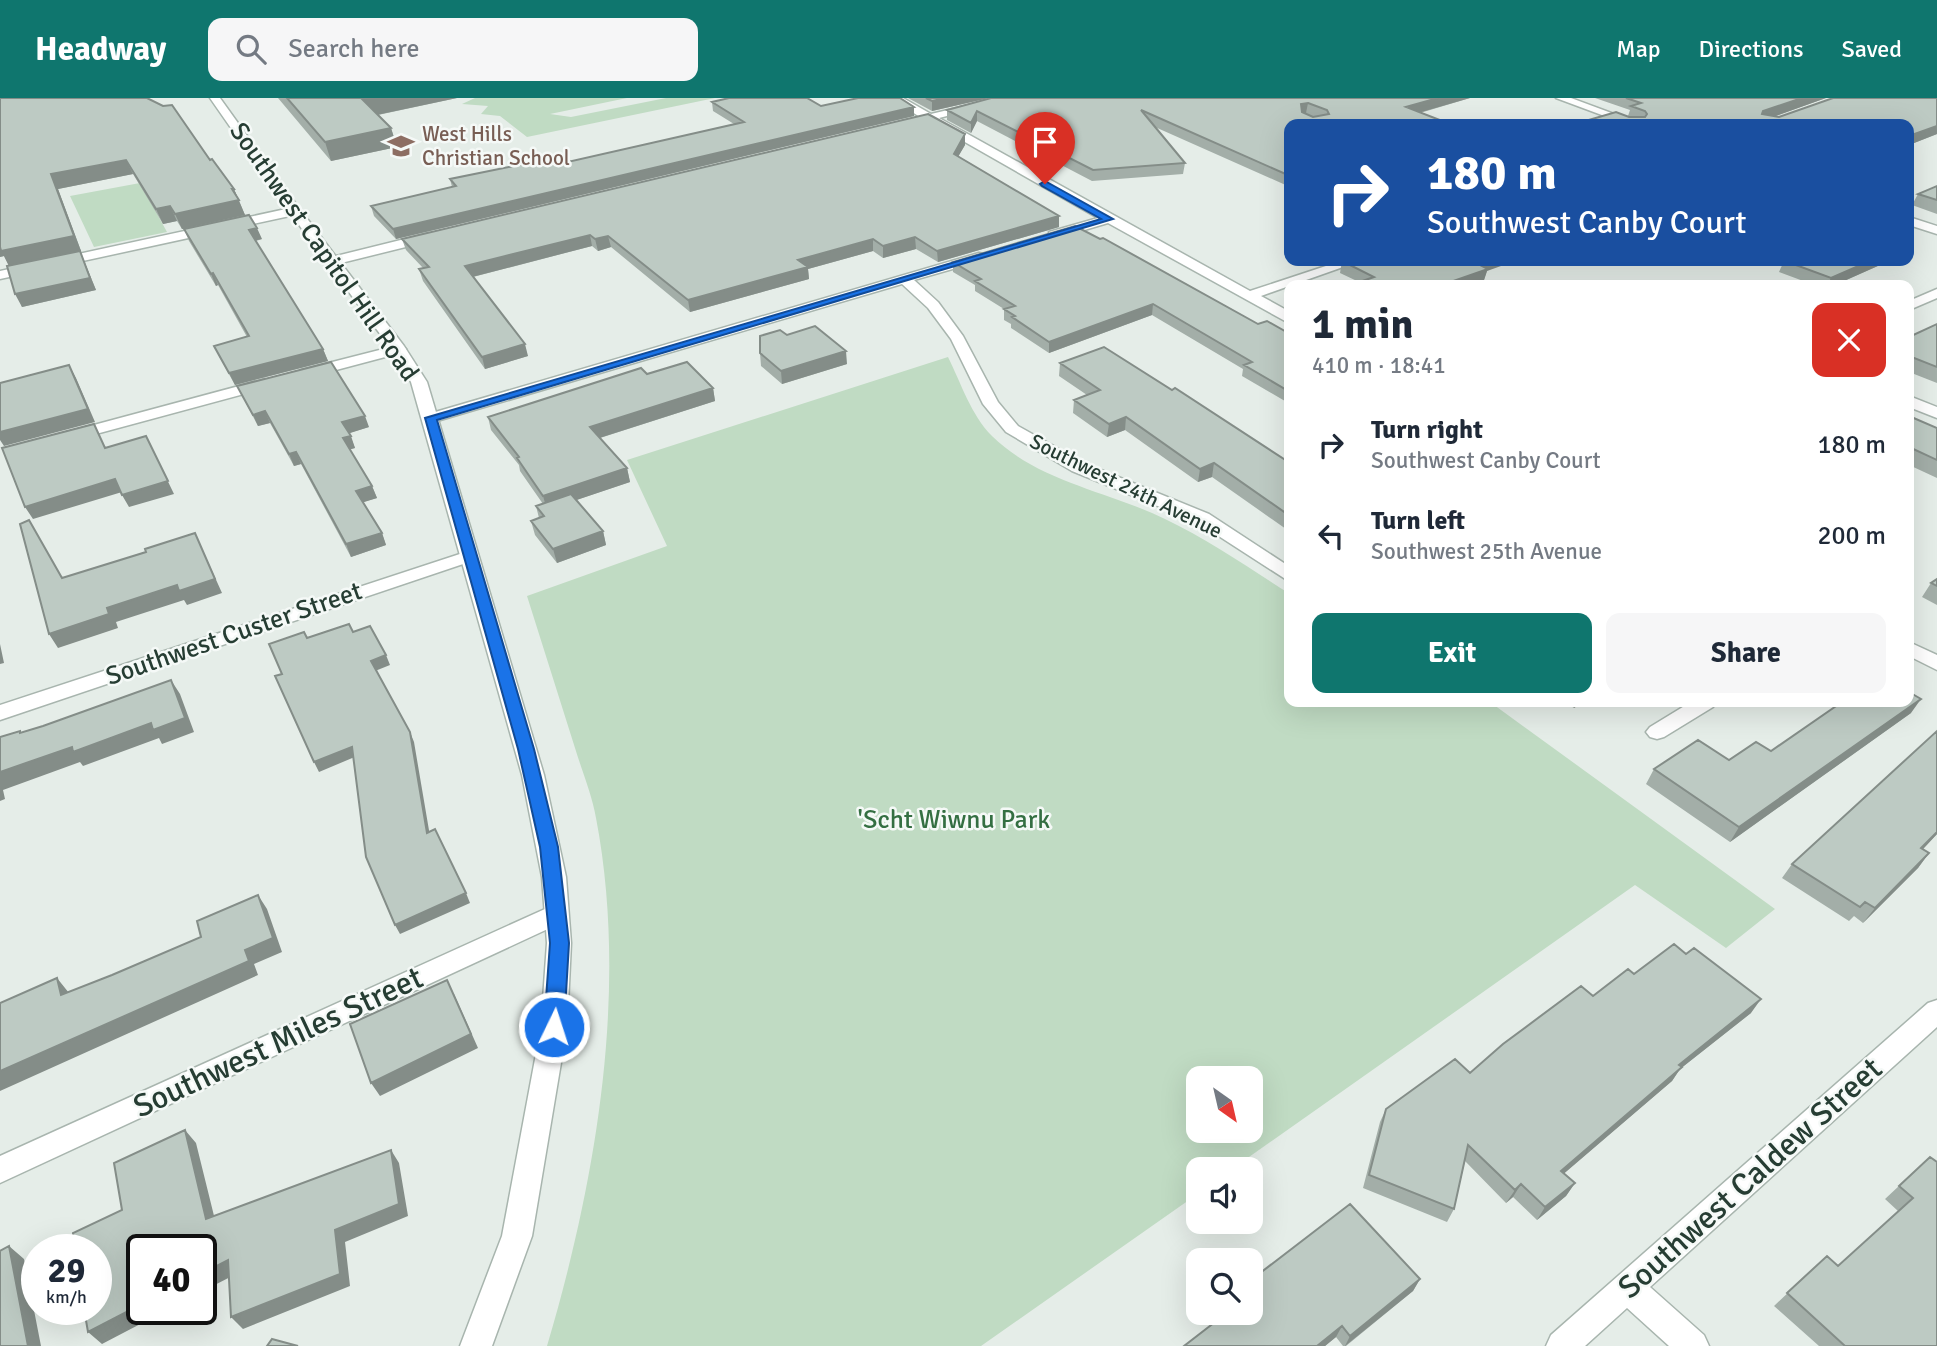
<!DOCTYPE html>
<html lang="en">
<head>
<meta charset="utf-8">
<style>
	body { margin:0; font-family:Signika,sans-serif; background:#f6f6f7; color:#1f2937; height:100vh; display:flex; flex-direction:column; font-size:26px; white-space:nowrap }
	* { box-sizing:border-box; margin:0 }
	p { font-size:23px; color:#747a83 }
	.icon { flex:none; width:38px; height:38px; fill:none; stroke:currentColor; stroke-width:2; stroke-linecap:round; stroke-linejoin:round }
	.map { position:relative; flex:1; overflow:hidden }
	.sheet { position:absolute; left:1284px; top:182px; width:630px; height:427px; display:flex; flex-direction:column; background:#fff; border-radius:14px; box-shadow:0 7px 28px #0002 }
	.sheet>* { flex:none }
	.top-card { position:absolute; left:1284px; top:21px; width:630px; height:147px; border-radius:14px; box-shadow:0 7px 28px #0002; background:#1a4fa0; color:#fff; overflow:hidden }
	.needle { width:46px; rotate:146deg }
	.fabs { position:absolute; left:1186px; top:968px; display:grid; gap:14px }
	.fabs a { display:grid; place-items:center; width:77px; height:77px; border-radius:14px; background:#fff; box-shadow:0 7px 28px #0002; font-size:35px }
	.speed { position:absolute; left:21px; top:1136px; display:flex; gap:14px; font-size:35px; font-weight:700; text-align:center }
	.speed>* { display:grid; place-content:center; width:91px; height:91px; border-radius:50%; background:#fff; box-shadow:0 7px 28px #0002; line-height:1 }
	.speed small { font-size:18px; font-weight:400 }
	.speed .limit { border:4px solid #111; border-radius:10px; background:#fff; color:#111 }
	.pin { position:absolute; display:grid; place-items:center; width:60px; height:60px; color:#fff; margin:-72px -30px; border-radius:50% 50% 50% 0; rotate:-45deg; box-shadow:0 0 7px #0007 }
	.pin .icon { rotate:45deg }
	.me { position:absolute; width:77px; margin:-38px; rotate:4deg; stroke-linejoin:round; filter:drop-shadow(0 0 5px #0008) }
	.turn { display:flex; align-items:center; gap:24px; height:147px; padding:0 28px; font-size:32px }
	.turn .icon { width:91px; height:91px; stroke-width:2.5 }
	.turn b { display:block; font-size:49px; line-height:60px }
	.round { display:grid; place-items:center; flex:none; width:74px; height:74px; border-radius:14px; background:#f6f6f7 }
	.overview { display:flex; align-items:center; justify-content:space-between; height:119px; padding:0 28px }
	h1 { font-size:42px; font-weight:800; line-height:52px }
	.primary-button { display:flex; gap:14px; margin-top:auto; padding:14px 28px }
	.primary-button a { flex:1; height:80px; border-radius:14px; background:#0f766e; color:#fff; font-size:28px; font-weight:800; line-height:80px; text-align:center }
	.primary-button a+a { background:#f6f6f7; color:#1f2937 }
	ul { padding:0; list-style:none }
	li { display:flex; align-items:center; gap:21px; height:91px; padding:0 28px }
	li div { flex:1 }
	li b { display:block; font-size:26px }
	li em { font-style:normal }
	header { display:flex; align-items:center; gap:42px; box-sizing:border-box; height:98px; padding:0 35px; background:#0f766e; color:#fff }
	header strong { font-size:33px }
	nav { display:flex; gap:38px; margin-inline-start:auto; font-size:24px }
	.search { width:490px; height:63px; background:#f6f6f7; display:flex; align-items:center; gap:18px; box-sizing:border-box; padding:0 24px; border-radius:14px; color:#747a83; font-size:26px }
	.map>svg:first-child { display:block }
	.green { fill:#c0dbc3; fill-rule:evenodd }
	.lines { fill:none; stroke-linecap:round; stroke-linejoin:round }
	.minor-casing { stroke:#a8b5ae; stroke-width:3 }
	.tertiary-casing { stroke:#a8b5ae; stroke-width:3 }
	.minor { fill:#fff; fill-rule:evenodd }
	.tertiary { fill:#fff; fill-rule:evenodd }
	.wall { fill:#a3aea8 }
	.shaded-wall { fill:#848d88 }
	.building { fill:#bdcac3; stroke:#848d88; stroke-width:2; fill-rule:evenodd }
	.route { fill:#1a73e8; stroke:#114b97; stroke-width:2 }
	.labels { text-anchor:middle; dominant-baseline:central; stroke-width:5; stroke-linejoin:round; paint-order:stroke }
	.far-education-label { font-size:21px; fill:#785e54; stroke:#f5f9f7; text-anchor:start }
	.far-street-label { font-size:21px; fill:#263d33; stroke:#f5f9f7 }
	.street-label { font-size:26px; fill:#263d33; stroke:#f5f9f7 }
	.park-label { font-size:26px; fill:#346f42; stroke:#f5f9f7 }
	.near-street-label { font-size:32px; fill:#263d33; stroke:#f5f9f7 }
</style>
</head>
<body>
<header>
<strong>Headway</strong>
<div class="search"><svg class="icon" aria-label="search" viewBox="0 0 24 24"><circle cx="10" cy="10" r="6"/><path d="M15 15l6 6"/></svg>Search here</div>
<nav><a>Map</a><a>Directions</a><a>Saved</a></nav>
</header>
<div class="map">
<svg width="1937" height="1248" viewBox="0 0 1937 1248">
	<rect width="100%" height="100%" fill="#e5ede8"/>
	<path class="green" d="M475 0H627L550 16 571 19 666 0H715L527 39 500 18 481 16 488 8 462 6Z
		M140 85 167 134 94 149 70 98Z
		M948 259C961 285 971 317 992 338 1039 384 1108 393 1165 421 1209 442 1249 470 1290 496V604H1490L1775 811 1726 850 1635 787 1232 1071H1199V1095L981 1248H547C596 1083 629 892 596 720 592 697 582 673 575 650 559 599 543 549 527 498L667 448 627 362ZM1251 980V1032H1199V980Z"/>
	<g class="lines">
		<g class="minor-casing">
			<path id="minor" d="M890 0H903L931 16 999 0H1018L939 20 1250 193 1341 163H1360L1261 198 1290 214V224L1285 223 1108 125 1054 141 1049 140V134L1098 120 928 23 902 27V23L920 19Z
				M1556 0H1571L1641 26H1626Z
				M295 109 301 113 299 116 0 181V173Z
				M1909 119 1937 128V136L1909 127Z
				M429 135 434 136V142L333 167 326 163 328 160Z
				M979 155 984 156V162L914 182 938 204 963 238 998 304 1018 328 1084 365 1209 416 1290 469V484L1197 424 1072 373 1006 334 983 306 951 241 928 210 902 186 437 323H425L423 320 425 317Z
				M1937 191V200L1909 212V203Z
				M399 247 406 251 404 254 306 280 298 275 301 272Z
				M265 281 273 286 270 289 70 343 62 338 64 335Z
				M1909 298 1937 309V320L1909 309Z
				M469 453 475 454 478 458 475 462 0 622V607Z
				M1909 544 1937 557V572L1909 558Z
				M1691 604H1716L1713 609 1664 639 1657 641 1650 639 1646 634 1650 629Z
				M556 806 565 809 568 816 565 823 0 1085V1058Z
				M1937 902V929L1650 1189 1704 1237 1709 1248H1669L1627 1210 1585 1248H1546L1551 1237 1928 905Z"/>
		</g>
		<g class="tertiary-casing">
			<path id="tertiary" d="M210 0H220L299 110 404 248 427 284 544 677 566 779 571 845 567 929 532 1138 492 1248H460L502 1138 541 929 547 845 542 779 522 677 411 284 392 252 291 116Z"/>
		</g>
		<use href="#minor" class="minor"/>
		<use href="#tertiary" class="tertiary"/>
	</g>
	<path class="wall" d="M0 0 210 62 234 91 245 117 182 131 177 123 163 126 133 76 58 91 81 153H80L96 192 22 209 9 168 4 158 0 159Z
		M278 0H457L378 17 391 30 397 49 331 63Z
		M908 0H989L932 13Z
		M991 0H1470L1420 15 1290 26V89L1155 29 1185 65 1183 76 1092 83 977 23 971 35 947 22V12Z
		M1595 0H1826L1775 18 1779 19 1937 0V36L1909 47 1628 18 1630 12Z
		M712 4 821 8 914 18 396 141 374 118 371 108 452 89 450 81 559 66 734 26 713 13Z
		M965 47 958 58 1059 118V129L938 164 916 151 883 160 873 153 808 171 809 181 690 214 611 149 598 153 592 148 473 179 528 258 485 271 423 183 419 171 423 170 406 152 402 141Z
		M1937 88V116L1912 107 1918 96Z
		M184 131 262 141 256 143 323 251 328 263 235 287 220 260 214 248 247 239 218 187 216 188 189 143Z
		M1290 134V150L1284 146 1286 135Z
		M1342 163 1487 173 1484 182 1471 187H1351L1359 184 1340 175Z
		M1784 163H1889L1835 187H1814L1779 174Z
		M953 164 1258 226 1290 236V306L1242 278 1243 271 1152 217 1049 255 1011 230V226L1004 222V211L975 193V187L953 174Z
		M1937 226V285L1909 274V239Z
		M787 237 847 266 782 286 761 268 760 255Z
		M1060 265 1290 365V440L1285 437 1286 431 1212 379 1198 384 1125 332 1107 339 1073 315 1074 302 1087 297 1059 278Z
		M237 288 369 329 349 335 355 350 350 351 372 388 377 400 363 404 382 435 386 447 351 459 301 366 294 368 270 325 258 328Z
		M713 290 715 303 600 340 627 370 630 384 576 402 603 433 606 447 557 465 535 437 531 423 539 420 536 408 543 406 520 373 519 367 491 332 488 319Z
		M1909 318 1937 330V380L1909 367Z
		M1937 481V507L1922 499 1931 485Z
		M1565 604H1583L1574 610Z
		M1827 604H1909L1911 615 1730 744 1646 686 1654 671 1729 662 1771 653 1835 609Z
		M1937 633V736L1923 751 1929 755 1918 770 1863 825 1854 818 1849 823 1782 780 1792 766Z
		M1634 876 1751 915 1680 971 1672 983 1564 1075 1575 1085 1566 1098 1537 1122 1513 1099 1506 1105 1465 1063 1454 1111 1447 1124 1363 1090 1380 1024 1386 1011 1470 975 1593 898Z
		M1930 1059 1937 1248H1819L1774 1208 1827 1158 1838 1168 1898 1113 1885 1101Z
		M1420 1181 1413 1193 1346 1248H1343L1336 1239 1325 1248H1184Z"/>
	<path class="shaded-wall" d="M361 0H457L367 19Z
		M946 0H989L932 13V3Z
		M1438 0H1470L1404 19 1406 9Z
		M1802 0H1826L1759 24 1763 13Z
		M1308 5 1306 15 1299 16 1301 6Z
		M914 9V18L396 141 393 131Z
		M977 13V23L971 35V25Z
		M1937 28V36L1909 47V38Z
		M391 30 397 49 331 63 325 44Z
		M965 36V47L954 66V56Z
		M126 62 133 76 58 91 81 153H80L96 192 22 209 15 196 9 168 4 158 0 159V146L51 76Z
		M232 91H234L245 117 182 131 175 116Z
		M170 108 177 123 163 126 156 111Z
		M1059 118V129L938 164 937 153Z
		M257 130 262 141 253 143 249 132Z
		M590 137 592 148 468 180 465 168Z
		M608 138 611 149 598 153 595 141Z
		M915 139 916 151 883 160V148Z
		M873 141V153L808 171 809 181 690 214 688 202 798 162Z
		M1324 163H1334L1323 166Z
		M1487 163H1515L1487 173 1484 182 1471 187H1442L1478 166Z
		M1870 163H1889L1835 187H1827L1831 180Z
		M213 175 218 187 216 188 211 176Z
		M1153 206 1152 217 1049 255V244Z
		M525 246 528 258 485 271 482 259Z
		M323 251 328 263 235 287 229 275Z
		M846 253 847 266 782 286 781 273Z
		M69 267 76 280 95 324 4 348 0 342V334Z
		M713 290 715 303 593 342 590 329Z
		M265 313 270 325 258 328 253 317Z
		M365 318 369 329 347 336 342 324Z
		M1126 319 1125 332 1107 339 1109 326Z
		M146 338 174 396 129 409 122 397Z
		M351 338 355 350 348 352 343 340Z
		M296 354 301 366 294 368 289 356Z
		M1214 365 1212 379 1198 384 1200 371Z
		M627 370 630 384 547 412 543 398Z
		M115 381 122 394 33 421 25 409Z
		M372 388 377 400 361 405 356 393Z
		M603 433 606 447 557 465 553 451Z
		M195 435 222 495 187 507 184 502 116 524 118 530 58 550 49 536 107 510Z
		M382 435 386 447 351 459 346 446Z
		M0 546 4 565 0 566Z
		M386 557 390 567 375 573 371 563Z
		M171 582 180 596 194 634 162 646 159 640 83 668 80 664 3 692 5 701 0 703V674Z
		M1921 601 1911 615 1730 744 1739 729Z
		M1576 604H1583L1574 610Z
		M410 634 414 644 431 744 427 735Z
		M352 649 357 658 319 674 314 664Z
		M1937 734V736L1910 765 1921 750Z
		M1929 755 1918 770 1863 825 1875 810Z
		M466 795 470 805 400 836 395 827Z
		M258 797 267 811 282 854 254 866 258 877 0 993V973L245 852Z
		M57 880 69 895 61 897Z
		M454 896 478 950 380 998 371 985Z
		M1761 901 1751 915 1680 971 1672 983 1553 1085 1561 1073 1679 967Z
		M185 1032 196 1045 218 1134 206 1121Z
		M391 1052 399 1065 408 1118 345 1144 350 1188 243 1231 231 1219Z
		M1575 1085 1566 1098 1537 1122 1545 1109Z
		M1521 1086 1513 1099 1506 1105 1515 1092Z
		M9 1148 24 1161 41 1248H28Z
		M228 1162 240 1174 201 1194V1176Z
		M1420 1181 1413 1193 1345 1248 1350 1238Z
		M142 1206V1211H169L102 1246 88 1234Z
		M1342 1228 1336 1239 1325 1248H1317Z"/>
	<path class="building" d="M0 0H147L163 8 172 7 210 62 212 61 234 91H232L239 102 175 116 170 108 156 111 126 62 51 76 74 138 1 153 0 149Z
		M287 0H362H361L391 30 325 44Z
		M729 0H807L821 8 858 0H900L914 9 393 131 371 108 456 88 450 81 553 60 559 66 744 24 712 4Z
		M926 0H946L932 3Z
		M991 0H1438L1406 9 1450 26H1290V78L1141 12 1185 65 1093 72 977 13 971 25 947 12ZM1308 5 1327 12 1329 16 1313 19 1302 14 1301 6Z
		M1626 0H1802L1763 13 1762 16 1779 19 1833 0H1937V28L1909 38V26H1575L1616 14 1629 19H1645L1647 16 1645 13 1631 8 1641 5Z
		M928 16 965 36 954 56 1059 118 937 153 915 139 883 148 873 141 798 162 808 169 688 202 608 138 595 141 590 137 465 168 525 246 482 259 419 171 429 169 402 141Z
		M1937 88V102L1918 96Z
		M249 117 257 130 249 132 323 251 229 275 214 248 249 238 213 175 211 176 184 131Z
		M1075 128 1100 141 1103 140 1258 226 1267 223 1290 236V294L1244 267 1252 264 1153 206 1049 244 1012 219 1015 218 1004 211 1015 208 975 183 981 181 953 164Z
		M80 153 90 180 15 196 7 168Z
		M1342 163H1487L1478 166 1488 171 1442 187H1351L1374 179Z
		M1785 163H1870L1831 180Z
		M1937 226V269L1909 258V239Z
		M815 228 846 253 781 273 760 255V238L780 232 787 237Z
		M1104 249 1172 292 1175 290 1290 365V418L1214 365 1200 371 1126 319 1109 326 1074 302 1100 292 1060 265Z
		M331 264 365 318 342 324 351 338 343 340 372 388 356 393 382 435 346 446 296 354 289 356 265 313 253 317 237 288Z
		M687 264 713 290 590 329 627 370 543 398 517 360 519 359 488 319 641 270 647 276Z
		M69 267 88 311 0 334V285Z
		M1909 318 1937 330V362L1909 349Z
		M94 326 105 350 146 338 168 383 122 397 115 381 25 409 2 350Z
		M571 396 603 433 553 451 531 423 544 418 536 408Z
		M29 422 62 480 146 454 145 451 195 435 215 481 179 493 177 487 107 510 109 516 49 536 20 426Z
		M1937 481V488L1931 485Z
		M349 526 353 534 370 528 386 557 371 563 410 634 427 735 435 731 466 795 395 827 366 759 352 649 314 664 275 578 282 576 269 546 304 534 307 540Z
		M171 582 185 620 153 632 151 625 73 654 72 649 0 674V639L20 633V635L43 628Z
		M1909 594 1921 601 1739 729 1654 671 1698 642 1729 662 1756 644 1771 653 1842 604H1909Z
		M1937 633V734L1921 750 1929 755 1875 810 1865 804 1860 809 1792 766Z
		M258 797 273 840 245 852 249 863 0 973V905L57 880 61 897 112 877 201 839 197 823Z
		M1674 846 1686 856 1694 850 1761 901 1679 967 1682 969 1561 1073 1575 1085 1545 1109 1521 1086 1515 1092 1468 1047 1454 1111 1369 1077 1386 1011 1455 961 1470 975 1503 946 1581 888 1593 898 1628 871 1634 876Z
		M447 882 471 936 371 985 350 926Z
		M185 1032 206 1121 391 1052 399 1106 335 1132 340 1176 231 1219 228 1162 201 1176V1152H142V1206L88 1234 84 1211H96V1152H75L73 1135 122 1112 114 1065Z
		M1930 1059 1937 1064V1248H1845L1787 1195 1827 1158 1838 1168 1913 1100 1899 1088Z
		M1350 1106 1420 1181 1350 1238 1342 1228 1317 1248H1184L1228 1214H1251V1182Z
		M9 1148 28 1248H0V1153Z
		M272 1241 298 1248H267Z"/>
	<path class="route" d="M1045 83 1113 121 437 322 534 651 558 749 569 845 564 929 561 935 554 937 547 935 544 929 550 845 540 749 518 651 425 320 1101 121 1042 88 1040 86Z"/>
	<defs>
		<g id="school-bare" transform="scale(2.1)"><path d="M0-5L7-2L0 1L-7-2ZM-4 1L0 2.5L4 1V4Q0 6-4 4Z" fill="#8d6e63" stroke="#f5f9f7" stroke-width="2.5" paint-order="stroke"/></g>
	</defs>
	<g fill-rule="evenodd">
		<use href="#school-bare" x="401" y="48"/>
	</g>
	<g class="labels">
		<g class="far-education-label">
			<text x="422" y="36">West Hills<tspan x="422" dy="24">Christian School</tspan></text>
		</g>
		<g class="far-street-label">
			<text transform="translate(1126 388) rotate(26)">Southwest 24th Avenue</text>
		</g>
		<g class="street-label">
			<text transform="translate(324 154) rotate(55)">Southwest Capitol Hill Road</text>
			<text transform="translate(234 536) rotate(-19)">Southwest Custer Street</text>
		</g>
		<g class="park-label">
			<text x="954" y="722">'Scht Wiwnu Park</text>
		</g>
		<g class="near-street-label">
			<text transform="translate(278 944) rotate(-25)">Southwest Miles Street</text>
			<text transform="translate(1750 1080) rotate(-42)">Southwest Caldew Street</text>
		</g>
	</g>
</svg>
<div class="fabs">
<a><svg class="needle" viewBox="-14 -14 28 28"><path d="M0-13l5 13h-10z" fill="#e53935"/><path d="M0 13l5-13h-10z" fill="#747a83"/></svg></a>
<a><svg class="icon" aria-label="sound" viewBox="0 0 24 24"><path d="M4 9h4l5-4v14l-5-4H4zM17 9q2 3 0 6"/></svg></a>
<a><svg class="icon" aria-label="search" viewBox="0 0 24 24"><circle cx="10" cy="10" r="6"/><path d="M15 15l6 6"/></svg></a>
</div>
<div class="speed"><div>29<small>km/h</small></div><div class="limit">40</div></div>
<div class="pin" style="left:1045px;top:86px;background:#d93025"><svg class="icon" aria-label="arrive" viewBox="0 0 24 24"><path d="M6 21V4h12l-3 4 3 4H6"/></svg></div>
<svg class="me" style="left:554px;top:929px" viewBox="-20 -20 40 40"><circle r="17" fill="#1a73e8" stroke="#fff" stroke-width="3"/><path d="M0-11L8 9 0 5-8 9z" fill="#fff"/></svg>
<div class="top-card">
<div class="turn"><svg class="icon" aria-label="right" viewBox="0 0 24 24"><path d="M7 20v-9h11M14 6l5 5-5 5"/></svg><div><b>180 m</b>Southwest Canby Court</div></div>
</div>
<section class="sheet">
<div class="overview"><div><h1>1 min</h1><p>410 m · 18:41</p></div><a class="round" style="background:#d93025;color:#fff"><svg class="icon" aria-label="close" viewBox="0 0 24 24"><path d="M6 6l12 12M18 6L6 18"/></svg></a></div>
<ul>
<li><svg class="icon" aria-label="right" viewBox="0 0 24 24"><path d="M7 20v-9h11M14 6l5 5-5 5"/></svg><div><b>Turn right</b><p>Southwest Canby Court</p></div><em>180 m</em></li>
<li><svg class="icon" aria-label="left" viewBox="0 0 24 24"><path d="M17 20v-9H6M10 6l-5 5 5 5"/></svg><div><b>Turn left</b><p>Southwest 25th Avenue</p></div><em>200 m</em></li>
</ul>
<div class="primary-button"><a>Exit</a><a>Share</a></div>
</section>
</div>
</body>
</html>
